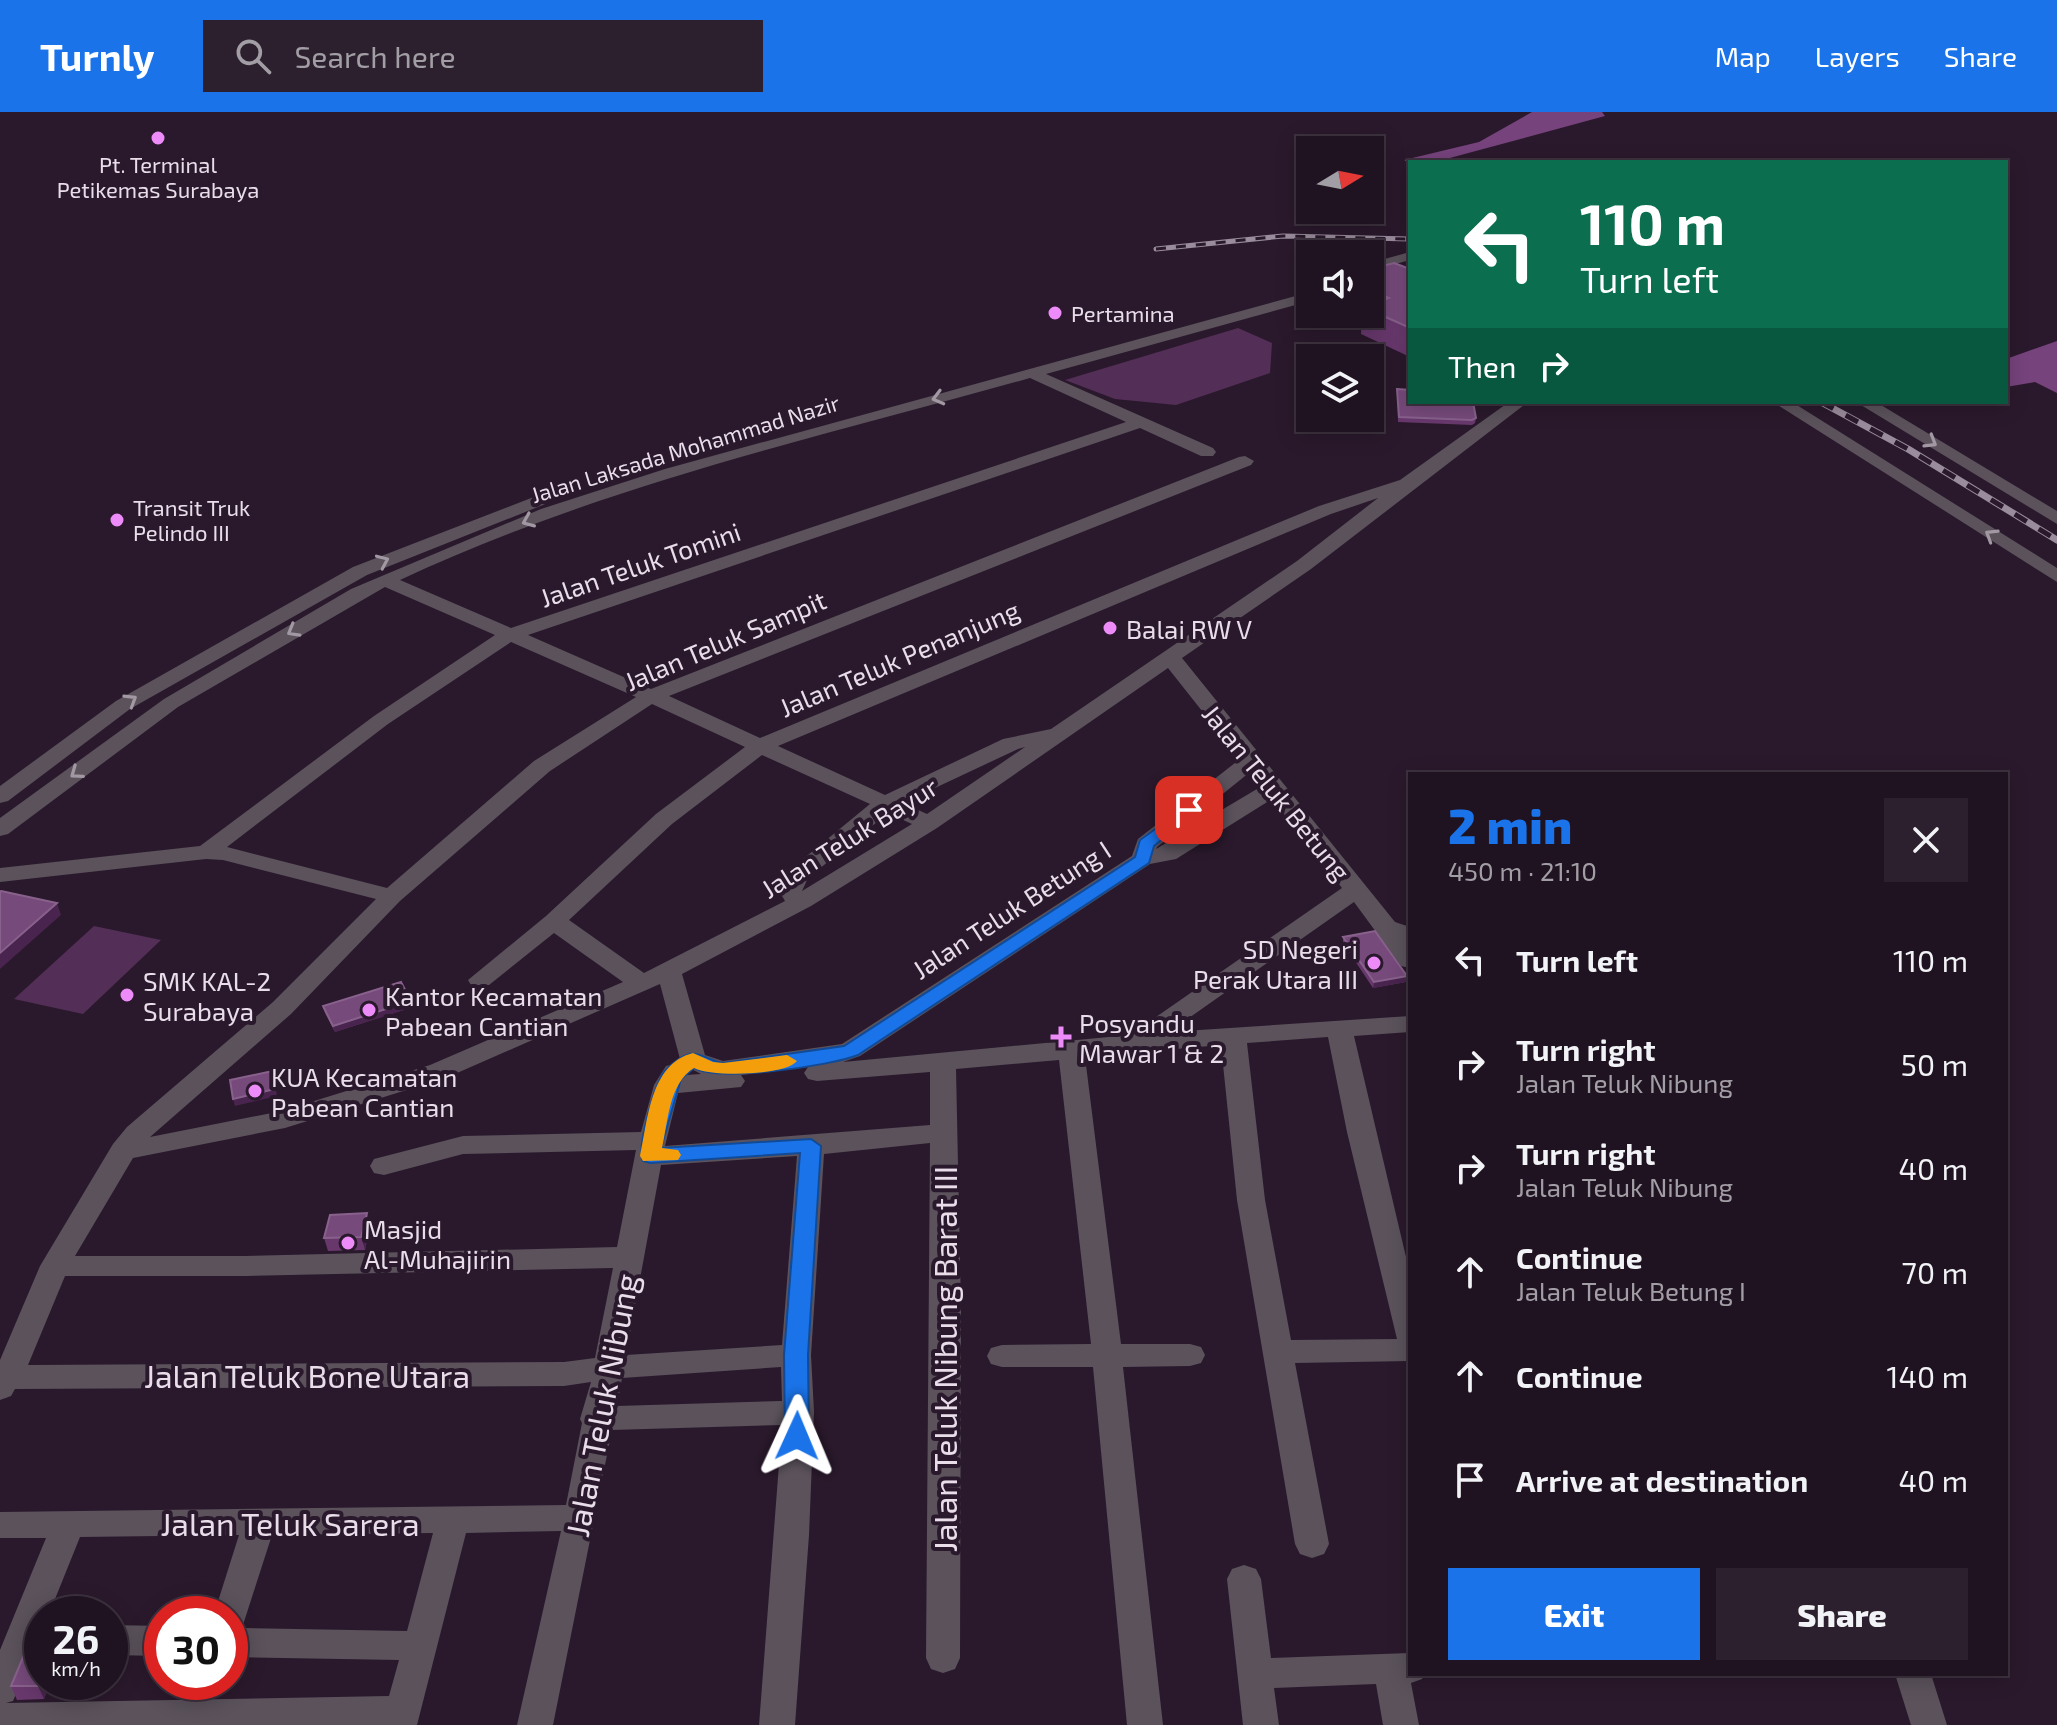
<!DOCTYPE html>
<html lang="en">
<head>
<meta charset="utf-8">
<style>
	body { margin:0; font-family:"Exo 2",sans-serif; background:#2d202e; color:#f1f3f6; height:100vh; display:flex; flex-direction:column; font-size:30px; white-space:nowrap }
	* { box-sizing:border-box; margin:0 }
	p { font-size:26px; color:#a29ea5 }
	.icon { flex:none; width:44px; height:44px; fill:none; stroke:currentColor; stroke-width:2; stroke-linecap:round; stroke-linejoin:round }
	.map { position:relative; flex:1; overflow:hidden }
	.panel { position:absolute; left:1408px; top:660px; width:600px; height:904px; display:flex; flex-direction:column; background:#201321; border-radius:0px; box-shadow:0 4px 20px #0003,0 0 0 2px #3d323f }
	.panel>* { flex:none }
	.hud { position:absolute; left:1408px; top:48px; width:600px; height:244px; border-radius:0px; box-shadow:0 4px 20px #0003,0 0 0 2px #3d323f; background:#0b6e4f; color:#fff; overflow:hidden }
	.needle { width:52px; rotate:80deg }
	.tools { position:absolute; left:1296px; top:24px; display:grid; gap:16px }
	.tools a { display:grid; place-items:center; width:88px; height:88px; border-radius:0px; background:#201321; box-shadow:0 4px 20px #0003,0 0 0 2px #3d323f; font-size:40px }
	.speed { position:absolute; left:24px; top:1484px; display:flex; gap:16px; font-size:40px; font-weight:700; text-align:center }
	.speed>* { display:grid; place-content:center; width:104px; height:104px; border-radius:50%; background:#201321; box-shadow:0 4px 20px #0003,0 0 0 2px #3d323f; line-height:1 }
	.speed small { font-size:20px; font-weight:400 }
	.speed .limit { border:12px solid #d22; background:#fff; color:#111 }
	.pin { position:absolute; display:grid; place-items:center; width:68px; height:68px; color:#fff; margin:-34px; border-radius:16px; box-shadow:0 4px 12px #0006 }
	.me { position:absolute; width:88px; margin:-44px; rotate:1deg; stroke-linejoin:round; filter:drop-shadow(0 0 6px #0008) }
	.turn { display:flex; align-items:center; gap:28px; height:168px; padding:0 40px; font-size:36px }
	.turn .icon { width:104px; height:104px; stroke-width:2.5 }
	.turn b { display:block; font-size:56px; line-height:68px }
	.then { display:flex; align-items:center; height:76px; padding:0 40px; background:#0003; gap:16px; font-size:30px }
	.round { display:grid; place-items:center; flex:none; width:84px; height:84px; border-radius:0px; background:#2d202e }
	.headline { display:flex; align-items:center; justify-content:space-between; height:136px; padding:0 40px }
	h1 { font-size:48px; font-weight:800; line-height:60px; color:#1a73e8 }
	.action { display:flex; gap:16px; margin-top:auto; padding:16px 40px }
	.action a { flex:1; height:92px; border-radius:0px; background:#1a73e8; color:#fff; font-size:32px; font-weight:800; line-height:92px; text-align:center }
	.action a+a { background:#2d202e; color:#f1f3f6 }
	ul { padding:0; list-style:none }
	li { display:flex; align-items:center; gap:24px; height:104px; padding:0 40px }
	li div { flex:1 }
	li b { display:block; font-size:30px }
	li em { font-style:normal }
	header { display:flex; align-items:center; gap:48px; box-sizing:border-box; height:112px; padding:0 40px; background:#1a73e8; color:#fff }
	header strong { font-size:38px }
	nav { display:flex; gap:44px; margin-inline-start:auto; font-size:28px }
	.search { width:560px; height:72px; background:#2d202e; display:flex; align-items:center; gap:20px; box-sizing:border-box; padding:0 28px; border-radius:0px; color:#a29ea5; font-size:30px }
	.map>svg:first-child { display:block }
	.green { fill:#532e57 }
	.water { fill:#76437c }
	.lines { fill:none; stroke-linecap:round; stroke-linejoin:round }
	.minor { fill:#5b525c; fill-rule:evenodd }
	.rail-far1-casing { stroke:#9a8c9c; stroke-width:5 }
	.rail-casing { stroke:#9a8c9c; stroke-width:7 }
	.rail-far1 { stroke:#2a192c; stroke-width:3; stroke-dasharray:10; stroke-linecap:butt }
	.rail { stroke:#2a192c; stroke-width:5; stroke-dasharray:14; stroke-linecap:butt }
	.wall { fill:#68386d }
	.shaded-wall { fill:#49244e }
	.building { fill:#764a7b; stroke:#88618c; stroke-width:2 }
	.oneway { stroke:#a298a3 }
	.route { fill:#1a73e8; stroke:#114b97; stroke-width:2 }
	.slow { fill:#f59e0b }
	.poi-dot { fill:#ed8cf9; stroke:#2a192c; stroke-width:3 }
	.labels { text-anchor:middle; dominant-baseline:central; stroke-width:8; stroke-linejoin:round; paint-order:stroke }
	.far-poi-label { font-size:22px; fill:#e9ddea; stroke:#2a192c; text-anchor:start }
	.far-street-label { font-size:22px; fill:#e9ddea; stroke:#2a192c }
	.street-label { font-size:26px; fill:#e9ddea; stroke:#2a192c }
	.poi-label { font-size:26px; fill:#e9ddea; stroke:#2a192c; text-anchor:start }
	.near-street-label { font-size:32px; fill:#e9ddea; stroke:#2a192c }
</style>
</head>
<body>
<header>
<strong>Turnly</strong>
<div class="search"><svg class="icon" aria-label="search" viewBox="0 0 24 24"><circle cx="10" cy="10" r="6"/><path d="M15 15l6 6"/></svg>Search here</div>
<nav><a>Map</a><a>Layers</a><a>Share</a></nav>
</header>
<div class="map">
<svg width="2057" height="1613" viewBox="0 0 2057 1613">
	<rect width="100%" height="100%" fill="#2a192c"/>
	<path class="green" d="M1238 216 1272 231 1270 261 1176 293 1115 287 1065 268Z
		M94 814 161 828 83 902 14 887Z"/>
	<path class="water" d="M1532 0H1602L1605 4 1435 50 1410 51 1404 48 1479 30Z
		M2057 229V281L2035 270 2006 275V247Z"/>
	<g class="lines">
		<path class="minor" d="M1410 140V148L1370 159V151Z
			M1310 180V189L1046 262 1213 336 1216 340 1213 344H1201L1140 316 528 523 651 577 1239 345 1245 344 1254 349 1251 353 669 584 760 626 1319 394 1400 368 1509 290H1528L1311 457 1182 546 1395 810 1410 815V856L1401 854 1354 790 1169 920 1410 904V920L1354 924 1410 1162V1249L1295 1251 1329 1432 1324 1442 1312 1446 1300 1442 1295 1432 1237 1088 1221 933 1085 945 1121 1232H1190L1201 1235 1205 1243 1201 1251 1190 1254 1123 1255 1163 1613H1127L1093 1255H1002L991 1252 987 1244 991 1236 1002 1233 1091 1232 1059 948 956 957 961 1196 960 1546 955 1557 943 1561 931 1557 926 1546 930 1031 824 1042 811 1243 814 1300 809 1423 795 1613H759L782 1313 612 1318 553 1613H517L561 1419 466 1421 417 1613H0V1538L46 1426H0V1400L566 1393 582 1311 580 1307 591 1270 564 1274 15 1277 11 1284 0 1288V1248L40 1154 113 1032 127 1015 273 890 376 787 223 748 206 747 0 770V756L200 734 374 604 495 523 385 475 178 595 8 722 0 724V706L164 587 351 477 541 397 665 357ZM1030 266 1126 310 511 516 400 468C600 374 819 325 1030 266ZM1378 386 1297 449 1051 617 1003 627 885 683 778 634 1331 402ZM511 530 636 585 534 649 387 776 227 735 388 612ZM1168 556 1240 647 1138 727 1132 744 842 932 723 949 705 943 682 862 811 794 937 716ZM652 592 745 635 656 702 546 804 468 868 471 873H489L554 821 623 870 430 953 282 999 150 1025 291 902 400 789 550 659ZM1025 635 927 702 903 691 1018 637ZM762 643 870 692 791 757 778 777 785 789 644 861 569 808 672 712ZM1250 660 1262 674 1156 737 1157 735ZM1272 687 1342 776 1130 923 843 950 860 944 1150 752 1176 747ZM888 701 912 712 802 779 808 766ZM660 872 680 947 684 953 701 962 686 963 688 960 684 954 675 952 666 954 654 973 641 1020 463 1024 374 1047 370 1054 374 1061 384 1063 463 1042 636 1038 617 1135 246 1144H75L133 1046 285 1016 448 965ZM1328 925 1347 1020 1397 1227 1291 1228 1265 1088 1247 931ZM808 955 804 961 808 967 817 969 930 960V1013L665 1034 678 981 741 975 745 969 741 963ZM797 1044 782 1233 626 1243 661 1053ZM613 1156 595 1246 564 1250 28 1253 65 1164H246ZM781 1255 782 1289 617 1294 622 1266ZM433 1421 407 1519 242 1516 272 1423ZM239 1423 214 1502H230V1545L399 1548 389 1584 6 1591 13 1589 33 1542H42V1502H49L80 1425Z
			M1773 290H1792L2057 456V470Z
			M1856 290H1876L2057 399V412Z
			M557 376 566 381 563 385 367 463 130 597 8 689 0 691V674L116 589 353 455Z
			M1244 1453 1256 1457 1261 1467 1271 1546 1410 1541V1562H1425L1422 1567 1411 1571 1419 1613H1383L1376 1572 1274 1576 1279 1613H1243L1227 1467 1232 1457Z
			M110 1513 162 1514V1544L110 1543Z
			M1895 1562H1931L1947 1613H1911Z"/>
		<g class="rail-far1-casing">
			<path id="rail-far1" d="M1156 137 1283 124 1410 127"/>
		</g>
		<g class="rail-casing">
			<path id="rail" d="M1821 290 1908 337 2057 428"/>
		</g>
		<use href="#rail-far1" class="rail-far1"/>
		<use href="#rail" class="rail"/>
	</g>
	<path class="wall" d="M1370 157H1410V245L1361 222 1362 203 1361 202H1370Z
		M1397 277 1476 306 1475 311 1472 313 1398 310Z
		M1343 825 1407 864 1406 870 1373 876 1343 831Z
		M323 894 413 895 335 920 325 901Z
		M367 1101 370 1114 365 1138 328 1139 324 1126Z
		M42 1570H50L44 1587 17 1588 11 1574Z"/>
	<path class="shaded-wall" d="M57 791 61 803 0 857V841Z
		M1407 864 1406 870 1373 876 1374 870Z
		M411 889 413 895 335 920 333 914Z
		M273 959 277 984 235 994 233 987Z
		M367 1101 370 1114 365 1138 361 1125Z
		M42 1562V1570H50L44 1587 38 1574Z"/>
	<path class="building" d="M1394 151 1410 157V216L1370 198V193L1389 186 1370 178V157Z
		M1397 277 1410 278V290H1473L1476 306 1472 308 1399 305Z
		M1 779 57 791 0 841V780Z
		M1375 819 1407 864 1374 870 1343 825Z
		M401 870 411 889 333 914 323 894Z
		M273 959 275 977 233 987 230 968Z
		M367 1101 361 1125 324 1126 330 1103Z
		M39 1525H42V1562L38 1574H11L29 1531 38 1530Z"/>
	<defs><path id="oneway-chevron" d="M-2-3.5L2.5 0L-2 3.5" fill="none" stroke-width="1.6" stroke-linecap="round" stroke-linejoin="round" transform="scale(2)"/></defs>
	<g class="oneway">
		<use href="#oneway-chevron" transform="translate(938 286) rotate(165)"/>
		<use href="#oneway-chevron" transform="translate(1931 330) rotate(31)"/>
		<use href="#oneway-chevron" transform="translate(528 409) rotate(157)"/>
		<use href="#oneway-chevron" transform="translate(1991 423) rotate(-148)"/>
		<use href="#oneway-chevron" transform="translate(383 449) rotate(-24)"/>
		<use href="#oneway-chevron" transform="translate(293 519) rotate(150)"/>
		<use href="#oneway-chevron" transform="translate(131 588) rotate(-32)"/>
		<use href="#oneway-chevron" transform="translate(76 661) rotate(144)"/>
	</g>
	<path class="route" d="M1189 693 1197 698 1154 734 1149 751 858 943C831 954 718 970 694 956L681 967 661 1036 811 1027 821 1034 808 1243 809 1324 805 1330 797 1333 789 1330 785 1324 784 1243 800 1041 650 1051 643 1049C636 1036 654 978 662 963 666 956 679 946 687 943 698 938 711 950 723 951L844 934 1135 745 1140 728Z"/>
	<path class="slow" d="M693 941 713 950 723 951 787 943 797 949C785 964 710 965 694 956 669 971 668 1010 662 1036L678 1038 681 1043 678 1048 643 1049 640 1044C648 1008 650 952 693 941Z"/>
	<g class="poi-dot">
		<circle cx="158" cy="26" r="8"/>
		<circle cx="1055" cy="201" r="8"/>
		<circle cx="117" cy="408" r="8"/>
		<circle cx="1110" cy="516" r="8"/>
		<circle cx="1374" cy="851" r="8"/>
		<circle cx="127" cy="883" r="8"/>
		<circle cx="369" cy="898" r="8"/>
		<path d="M1057 913h8v8h8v8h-8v8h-8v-8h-8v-8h8z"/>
		<circle cx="255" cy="979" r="8"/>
		<circle cx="348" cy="1131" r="8"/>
	</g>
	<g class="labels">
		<g class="far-poi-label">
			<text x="158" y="52" text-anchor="middle">Pt. Terminal<tspan x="158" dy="25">Petikemas Surabaya</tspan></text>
			<text x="1071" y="201">Pertamina</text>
			<text x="133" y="395">Transit Truk<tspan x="133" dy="25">Pelindo III</tspan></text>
		</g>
		<g class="far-street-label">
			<text transform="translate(685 336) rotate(-17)">Jalan Laksada Mohammad Nazir</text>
		</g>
		<g class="street-label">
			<text transform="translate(640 452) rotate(-19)">Jalan Teluk Tomini</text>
			<text transform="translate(725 528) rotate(-23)">Jalan Teluk Sampit</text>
			<text transform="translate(899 546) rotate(-23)">Jalan Teluk Penanjung</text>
			<text transform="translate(1277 680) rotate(51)">Jalan Teluk Betung</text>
			<text transform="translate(849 725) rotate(-32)">Jalan Teluk Bayur</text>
			<text transform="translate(1011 797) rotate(-33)">Jalan Teluk Betung I</text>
		</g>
		<g class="poi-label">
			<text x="1126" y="516">Balai RW V</text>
			<text x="1358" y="836" text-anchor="end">SD Negeri<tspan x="1358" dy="30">Perak Utara III</tspan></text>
			<text x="143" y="868">SMK KAL-2<tspan x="143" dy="30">Surabaya</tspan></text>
			<text x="385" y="883">Kantor Kecamatan<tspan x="385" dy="30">Pabean Cantian</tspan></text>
			<text x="1079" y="910">Posyandu<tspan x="1079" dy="30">Mawar 1 &amp; 2</tspan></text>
			<text x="271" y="964">KUA Kecamatan<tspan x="271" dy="30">Pabean Cantian</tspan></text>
			<text x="364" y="1116">Masjid<tspan x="364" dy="30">Al-Muhajirin</tspan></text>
		</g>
		<g class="near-street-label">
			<text transform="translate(944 1247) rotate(-90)">Jalan Teluk Nibung Barat III</text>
			<text x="307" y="1263">Jalan Teluk Bone Utara</text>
			<text transform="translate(601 1293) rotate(-79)">Jalan Teluk Nibung</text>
			<text x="290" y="1411">Jalan Teluk Sarera</text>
		</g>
	</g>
</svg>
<div class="tools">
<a><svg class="needle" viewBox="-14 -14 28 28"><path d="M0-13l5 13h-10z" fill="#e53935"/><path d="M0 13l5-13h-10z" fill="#a29ea5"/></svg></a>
<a><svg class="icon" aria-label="sound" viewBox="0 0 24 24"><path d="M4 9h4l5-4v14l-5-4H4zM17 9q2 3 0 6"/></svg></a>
<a><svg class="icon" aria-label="layers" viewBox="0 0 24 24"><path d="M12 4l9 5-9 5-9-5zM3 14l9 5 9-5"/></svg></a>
</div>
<div class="speed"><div>26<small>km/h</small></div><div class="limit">30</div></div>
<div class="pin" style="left:1189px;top:698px;background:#d93025"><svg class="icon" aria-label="arrive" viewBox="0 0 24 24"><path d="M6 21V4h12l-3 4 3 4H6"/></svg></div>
<svg class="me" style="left:797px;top:1324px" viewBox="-20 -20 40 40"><path d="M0-17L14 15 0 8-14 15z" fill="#1a73e8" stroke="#fff" stroke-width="4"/></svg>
<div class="hud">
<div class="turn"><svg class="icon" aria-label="left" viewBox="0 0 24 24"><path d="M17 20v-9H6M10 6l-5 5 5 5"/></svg><div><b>110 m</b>Turn left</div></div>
<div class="then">Then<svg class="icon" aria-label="right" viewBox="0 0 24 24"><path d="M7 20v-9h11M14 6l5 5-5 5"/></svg></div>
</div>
<section class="panel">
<div class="headline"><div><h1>2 min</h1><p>450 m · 21:10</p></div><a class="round"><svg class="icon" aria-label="close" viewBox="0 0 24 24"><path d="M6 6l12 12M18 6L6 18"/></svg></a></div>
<ul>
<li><svg class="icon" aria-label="left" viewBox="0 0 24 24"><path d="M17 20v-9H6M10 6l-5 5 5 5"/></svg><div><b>Turn left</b></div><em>110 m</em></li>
<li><svg class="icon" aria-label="right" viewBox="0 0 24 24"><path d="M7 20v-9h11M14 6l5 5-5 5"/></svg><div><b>Turn right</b><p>Jalan Teluk Nibung</p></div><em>50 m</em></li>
<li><svg class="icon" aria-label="right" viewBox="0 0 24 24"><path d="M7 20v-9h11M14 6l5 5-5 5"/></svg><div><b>Turn right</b><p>Jalan Teluk Nibung</p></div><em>40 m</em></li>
<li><svg class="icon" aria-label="ahead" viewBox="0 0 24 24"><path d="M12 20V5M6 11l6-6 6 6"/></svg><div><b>Continue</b><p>Jalan Teluk Betung I</p></div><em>70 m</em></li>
<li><svg class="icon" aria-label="ahead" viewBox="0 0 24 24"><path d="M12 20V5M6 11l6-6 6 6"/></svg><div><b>Continue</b></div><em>140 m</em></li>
<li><svg class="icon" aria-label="arrive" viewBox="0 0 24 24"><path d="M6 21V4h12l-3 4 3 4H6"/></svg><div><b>Arrive at destination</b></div><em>40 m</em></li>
</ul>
<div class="action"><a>Exit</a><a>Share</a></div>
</section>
</div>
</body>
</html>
